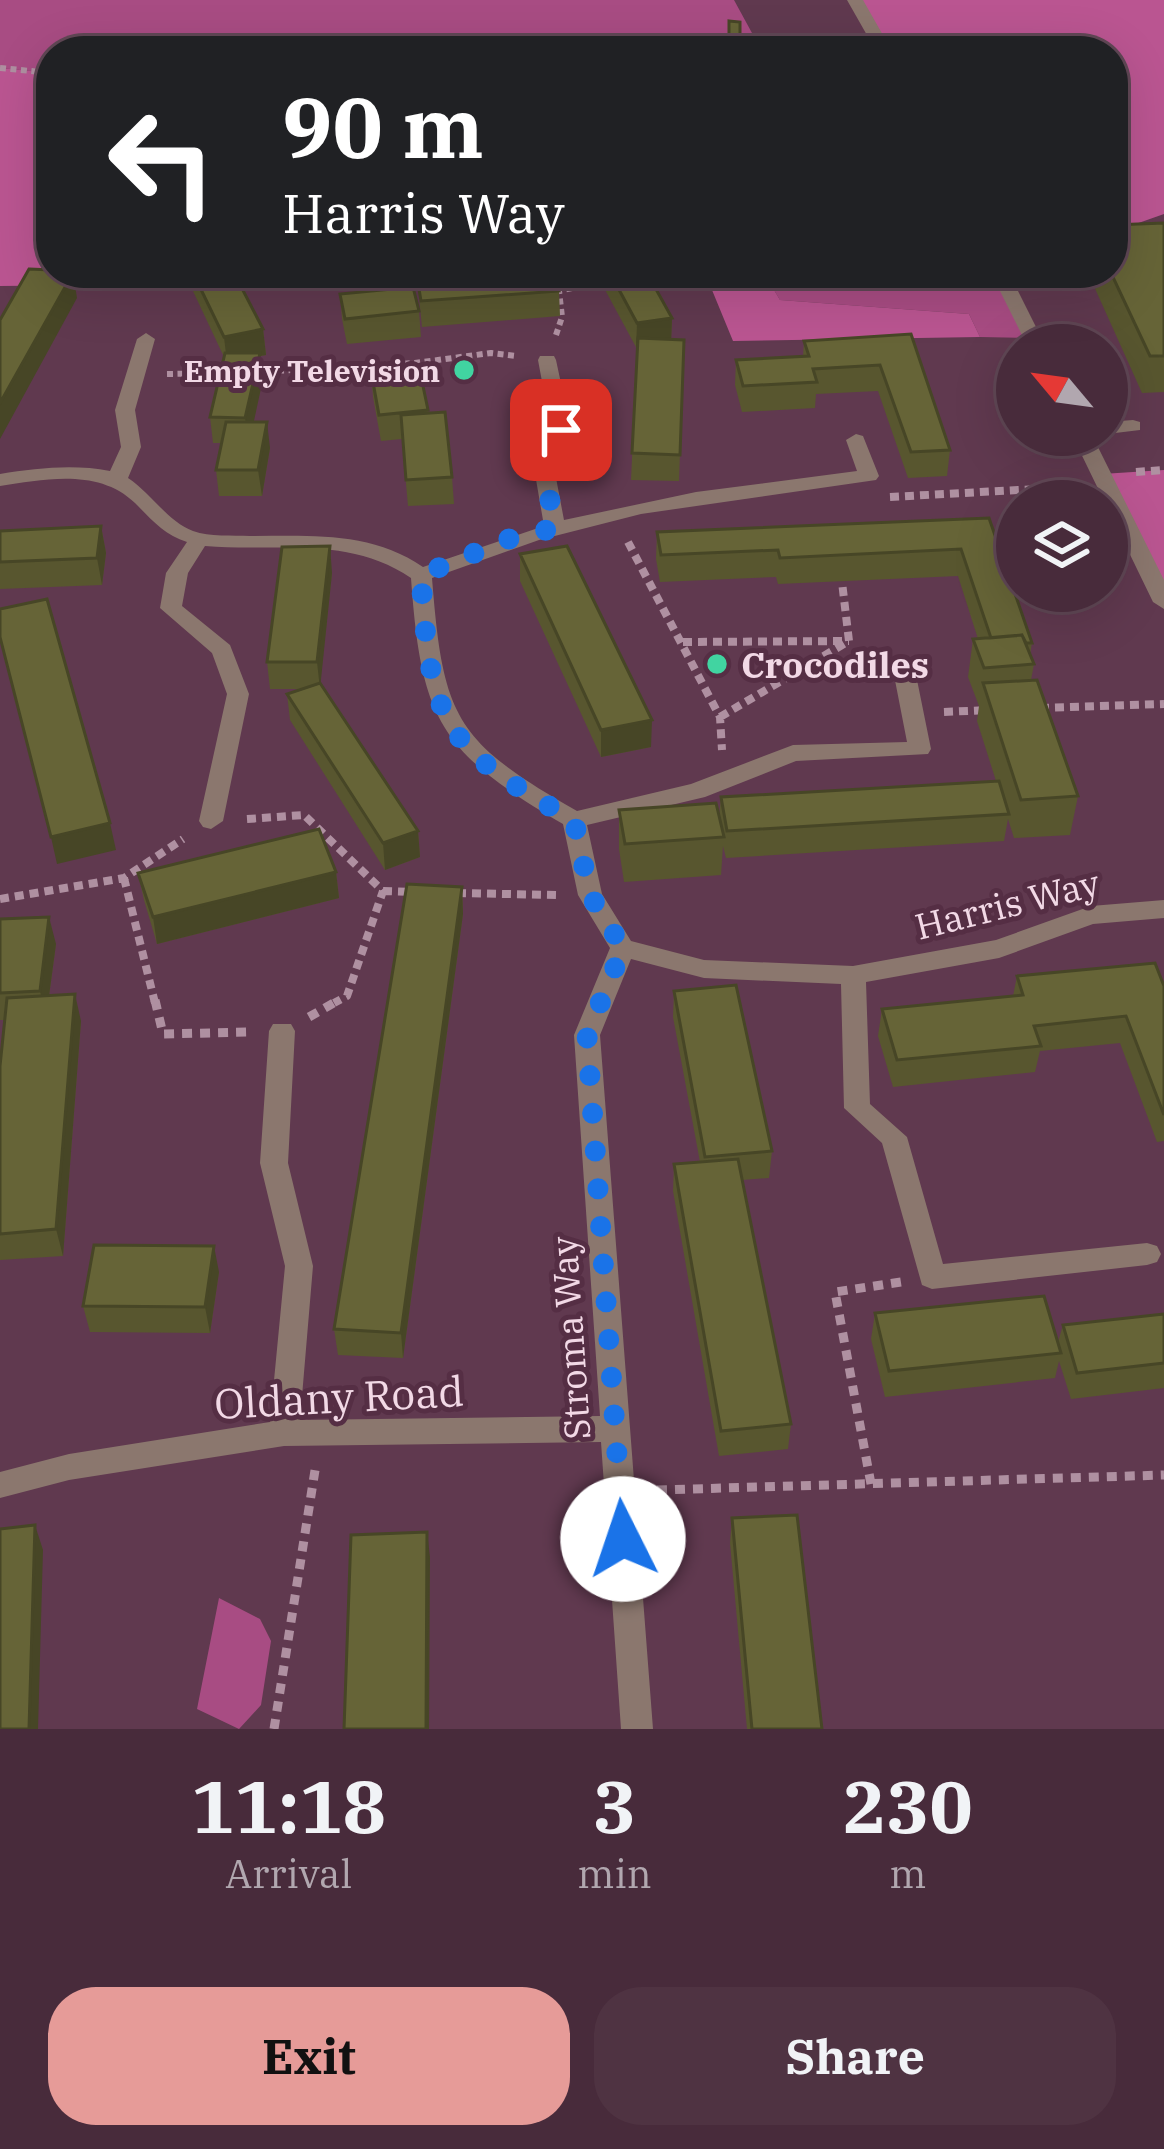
<!DOCTYPE html>
<html lang="en">
<head>
<meta charset="utf-8">
<style>
	body { margin:0; font-family:"IBM Plex Serif",serif; background:#4f3342; color:#f1f3f6; height:100vh; display:flex; flex-direction:column; font-size:45px; white-space:nowrap }
	* { box-sizing:border-box; margin:0 }
	p { font-size:39px; color:#b1a7af }
	.icon { flex:none; width:66px; height:66px; fill:none; stroke:currentColor; stroke-width:2; stroke-linecap:round; stroke-linejoin:round }
	.map { position:relative; height:1729px; overflow:hidden }
	.sheet { display:flex; flex-direction:column; background:#482b3b; flex:1 }
	.sheet>* { flex:none }
	.guide { position:absolute; left:36px; top:36px; width:1092px; height:252px; border-radius:48px; box-shadow:0 12px 48px #0002,0 0 0 3px #604755; background:#202124; color:#fff; overflow:hidden }
	.needle { width:78px; rotate:299deg }
	.controls { position:absolute; left:996px; top:324px; display:grid; gap:24px }
	.controls a { display:grid; place-items:center; width:132px; height:132px; border-radius:50%; background:#482b3b; box-shadow:0 12px 48px #0002,0 0 0 3px #604755; font-size:60px }
	.pin { position:absolute; display:grid; place-items:center; width:102px; height:102px; color:#fff; margin:-51px; border-radius:24px; box-shadow:0 6px 18px #0006 }
	.me { position:absolute; width:132px; margin:-66px; rotate:356deg; stroke-linejoin:round; filter:drop-shadow(0 0 9px #0008) }
	.turn { display:flex; align-items:center; gap:42px; height:252px; padding:0 48px; font-size:54px }
	.turn .icon { width:156px; height:156px; stroke-width:2.5 }
	.turn b { display:block; font-size:84px; line-height:102px }
	.eta { display:flex; justify-content:space-evenly; align-items:center; height:204px; text-align:center }
	.eta b { font-size:72px; font-weight:700; line-height:84px }
	.primary-button { display:flex; gap:24px; margin-top:auto; padding:24px 48px }
	.primary-button a { flex:1; height:138px; border-radius:48px; background:#e69b98; color:#111; font-size:48px; font-weight:700; line-height:138px; text-align:center }
	.primary-button a+a { background:#4f3342; color:#f1f3f6 }
	.map>svg:first-child { display:block }
	.green { fill:#a84c83 }
	.forest { fill:#ba5591 }
	.lines { fill:none; stroke-linecap:round; stroke-linejoin:round }
	.path-far2 { stroke:#af90a1; stroke-width:6; stroke-dasharray:6 4.5; stroke-linecap:butt }
	.path-far1 { stroke:#af90a1; stroke-width:8; stroke-dasharray:9 6; stroke-linecap:butt }
	.path { stroke:#af90a1; stroke-width:9; stroke-dasharray:10 8; stroke-linecap:butt }
	.service { fill:#8b776e; fill-rule:evenodd }
	.minor { fill:#8b776e; fill-rule:evenodd }
	.wall { fill:#58562f }
	.shaded-wall { fill:#474626 }
	.building { fill:#666437; stroke:#474626; stroke-width:3 }
	.route { stroke:#1a73e8; stroke-width:21; stroke-dasharray:0 37.8 }
	.poi-dot { fill:#41d4a1; stroke:#552e44; stroke-width:4.5 }
	.labels { text-anchor:middle; dominant-baseline:central; stroke-width:10; stroke-linejoin:round; paint-order:stroke }
	.far-poi-label { font-size:30px; font-weight:bold; fill:#f2d9e6; stroke:#552e44; text-anchor:end }
	.poi-label { font-size:36px; font-weight:bold; fill:#f2d9e6; stroke:#552e44; text-anchor:start }
	.street-label { font-size:36px; fill:#f2d9e6; stroke:#552e44 }
	.near-street-label { font-size:42px; fill:#f2d9e6; stroke:#552e44 }
</style>
</head>
<body>
<div class="map">
<svg width="1164" height="1729" viewBox="0 0 1164 1729">
	<rect width="100%" height="100%" fill="#60394f"/>
	<path class="green" d="M0 0H734L758 44 749 51H51V73L0 68Z
		M764 273H1000L1033 338 980 337 969 314 780 300Z
		M219 1598 260 1619 271 1641 261 1705 239 1729 197 1709Z"/>
	<path class="forest" d="M855 0H1164V214L1113 232V51H808L876 42Z
		M0 68 51 73V273H101L93 285 0 286Z
		M705 273H764L780 300 969 314 980 337 733 341Z
		M1164 470V602L1102 474Z"/>
	<g class="lines">
		<path class="path-far2" d="M0 68 51 73
			M556 335 562 317 559 291 572 288 577 273
			M257 372 415 363 491 353 517 356
			M167 374 230 373"/>
		<path class="path-far1" d="M1136 472 1164 470
			M890 497 1073 487
			M628 542 720 717 722 750
			M683 642 849 641
			M1040 708 1164 704
			M944 712 989 710
			M720 717 849 641 842 582
			M247 819 304 815 383 891 347 996 334 1003
			M124 878 155 1003
			M383 891 412 892
			M457 893 556 895
			M0 899 124 878 183 839"/>
		<path class="path" d="M155 1000 163 1034 250 1032
			M309 1017 339 1000
			M871 1484 835 1292 901 1282
			M657 1490 1164 1475
			M274 1729 316 1464"/>
		<path class="service" d="M847 0H863L892 51H876Z
			M991 273H1009L1045 345H1027Z
			M1133 420 1140 422V430L1107 434V422Z"/>
		<path class="minor" d="M146 333 155 339 135 410 141 447 128 478C151 493 167 521 193 531 210 537 232 535 250 536 310 536 371 531 423 567L544 526 533 462 551 430 538 360 540 356H554L556 360 571 430 553 462 564 520 696 492 857 471 846 440 856 434 863 436 879 476 876 480 641 514 539 540 432 578C443 718 455 741 577 811L691 784 793 745 907 742 893 670 904 663 915 670 931 749 928 754 796 761 705 797 587 825 602 894 631 941 704 960 853 966 996 940 1091 906 1164 900V918L1093 924 999 958 866 982 870 1104 907 1137 943 1264 1147 1243 1157 1246 1161 1254 1157 1262 1147 1265 932 1289 922 1285 882 1143 844 1108 841 984 704 978 631 959 600 1035 653 1729H621L601 1442 284 1446 69 1480 0 1498V1472L69 1454 270 1422 285 1266 260 1163 269 1031 273 1024H291L295 1031 288 1163 313 1266 300 1420 600 1416 574 1035 610 948 578 895 563 824C440 752 421 720 411 578 349 535 275 552 205 546L188 573 182 606 230 645 249 694 223 821 211 829 203 827 199 821 227 694 212 653 160 608 166 573 187 542C164 535 151 519 135 503 99 468 45 479 0 486V474C37 468 74 464 110 471L121 447 115 410 137 339Z
			M1072 435H1092L1164 580V609L1153 602Z"/>
	</g>
	<path class="wall" d="M729 21 740 22 739 51H729Z
		M1164 223V392L1142 393 1088 273H1113Z
		M102 273H171L166 287 104 285Z
		M190 273H234L263 329 266 355 260 356 263 379 253 422 270 448 262 496H219L216 470 222 443H213L210 417 224 357 192 289Z
		M596 273H647L672 318 671 339 684 340 679 481 631 480 637 349Z
		M417 277 559 291 560 316 422 327Z
		M340 294 419 311 421 337 347 344 342 319Z
		M911 334 950 450 947 476 908 478 878 391 816 394 815 408 742 412 735 385 736 360 803 356 804 341Z
		M419 367 428 414 452 477 454 504 408 506 402 439 381 441 373 397 371 371Z
		M989 518 1032 643 1030 655 1034 664 1031 680 1078 796 1070 835 1014 838 1008 819 1004 841 726 858 723 846 721 875 624 882 619 849V810L719 817 721 797 996 781 977 721 979 706 968 677 973 639H978L958 576 778 584 776 577 660 582 656 559 657 532Z
		M101 526 106 553 102 585 0 589V531Z
		M520 554 651 747 601 757 520 581Z
		M332 573 320 683 418 831 420 857 385 870 290 720 287 694 301 689H270L267 662Z
		M336 872 339 898 157 944 144 900 138 873Z
		M462 887 463 914 403 1358 338 1355 334 1329Z
		M0 919 56 944 49 996 81 1021 63 1256 0 1260V1066L5 1020H0Z
		M1017 976 1164 986V1141L1157 1142 1120 1043 1040 1051 1035 1072 893 1087 878 1036 882 1009 1013 996Z
		M674 991 772 1151 769 1178 742 1180 791 1424 788 1449 719 1456 673 1191 674 1164 700 1162 673 1017Z
		M219 1272 210 1333 90 1332 83 1306Z
		M875 1313 1058 1342 1063 1325 1164 1314V1388L1071 1399 1059 1361 1055 1378 885 1397 871 1339Z
		M732 1518 822 1729H747L730 1543Z"/>
	<path class="shaded-wall" d="M73 273 77 298 0 439V403Z
		M165 273H171L166 287Z
		M672 318 671 344 636 349 637 323Z
		M263 329 266 355 260 356 263 379 249 444 245 418 227 363 224 337Z
		M267 422 270 448 262 496 258 470Z
		M101 526 106 553 102 585 97 558Z
		M330 546 332 573 320 689 317 662Z
		M652 720 651 747 601 757V730Z
		M110 823 116 850 57 864 51 837Z
		M418 831 420 857 385 870 383 843Z
		M336 872 339 898 157 944 153 917Z
		M462 887 463 914 403 1358 401 1333Z
		M49 917 56 944 46 1018 40 991Z
		M75 994 81 1021 63 1256 56 1229Z
		M214 1246 219 1272 210 1333 205 1307Z
		M35 1525 43 1550 38 1729H29Z
		M427 1532 430 1557 429 1729H426Z"/>
	<path class="building" d="M729 21 740 22V41L729 40Z
		M1164 223V356H1150L1111 273H1113V225Z
		M29 269 51 270V273H73L0 403V320Z
		M193 273H234L263 329 224 337Z
		M465 273H555L559 291 421 301 417 277Z
		M610 273H647L672 318 637 323Z
		M413 287 419 311 345 319 340 294Z
		M911 334 950 450 911 452 880 365 813 369 817 382 743 386 736 360 809 356 804 341Z
		M638 338 684 340 680 455 632 453Z
		M225 353H260L245 418 210 417Z
		M419 367 428 410 379 415 371 371Z
		M445 412 452 477 406 480 401 415Z
		M226 422H267L258 470H216Z
		M989 518 1032 643H1026L1022 635 991 638 961 549 780 558 778 550 661 555 657 532Z
		M101 526 97 558 0 562V531Z
		M330 546 317 662H267L282 547Z
		M567 546 652 720 601 730 520 554Z
		M47 599 110 823 51 837 0 637V609Z
		M1022 635 1034 664 984 668 973 639Z
		M1037 680 1078 796 1021 800 983 683Z
		M320 683 418 831 383 843 287 694Z
		M999 781 1009 814 727 831 721 797Z
		M716 803 724 837 625 844 619 810Z
		M319 829 336 872 153 917 138 873Z
		M407 884 462 887 401 1333 334 1329Z
		M49 917 40 991 0 993V919Z
		M1155 963 1164 986V1115L1126 1016 1034 1026 1041 1046 897 1060 882 1009 1023 995 1017 976Z
		M736 985 772 1151 705 1157 674 991Z
		M75 994 56 1229 0 1234V1066L7 998Z
		M738 1159 791 1424 721 1431 674 1164Z
		M94 1245 214 1246 205 1307 83 1306Z
		M1044 1296 1061 1353 889 1371 875 1313Z
		M1164 1314V1363L1077 1373 1063 1325Z
		M797 1515 822 1729H752L732 1518Z
		M35 1525 29 1729H0V1529Z
		M427 1532 426 1729H344L351 1535Z"/>
	<g class="lines">
		<path class="route" d="M561 430 543 462 555 528 509 539 421 575C430 723 443 748 574 820L590 895 623 948 587 1035 623 1539"/>
	</g>
	<g class="poi-dot">
		<circle cx="464" cy="370" r="12"/>
		<circle cx="717" cy="664" r="12"/>
	</g>
	<g class="labels">
		<g class="far-poi-label">
			<text x="440" y="370">Empty Television</text>
		</g>
		<g class="poi-label">
			<text x="741" y="664">Crocodiles</text>
		</g>
		<g class="street-label">
			<text transform="translate(1007 904) rotate(-14)">Harris Way</text>
			<text transform="translate(570 1338) rotate(-94)">Stroma Way</text>
		</g>
		<g class="near-street-label">
			<text transform="translate(339 1397) rotate(-3)">Oldany Road</text>
		</g>
	</g>
</svg>
<div class="controls">
<a><svg class="needle" viewBox="-14 -14 28 28"><path d="M0-13l5 13h-10z" fill="#e53935"/><path d="M0 13l5-13h-10z" fill="#b1a7af"/></svg></a>
<a><svg class="icon" aria-label="layers" viewBox="0 0 24 24"><path d="M12 4l9 5-9 5-9-5zM3 14l9 5 9-5"/></svg></a>
</div>
<div class="pin" style="left:561px;top:430px;background:#d93025"><svg class="icon" aria-label="arrive" viewBox="0 0 24 24"><path d="M6 21V4h12l-3 4 3 4H6"/></svg></div>
<svg class="me" style="left:623px;top:1539px" viewBox="-20 -20 40 40"><circle r="19" fill="#fff"/><path d="M0-13L10 11 0 6-10 11z" fill="#1a73e8"/></svg>
<div class="guide">
<div class="turn"><svg class="icon" aria-label="left" viewBox="0 0 24 24"><path d="M17 20v-9H6M10 6l-5 5 5 5"/></svg><div><b>90 m</b>Harris Way</div></div>
</div>
</div>
<section class="sheet">
<div class="eta">
<div><b>11:18</b><p>Arrival</p></div>
<div><b>3</b><p>min</p></div>
<div><b>230</b><p>m</p></div>
</div>
<div class="primary-button"><a>Exit</a><a>Share</a></div>
</section>
</body>
</html>
